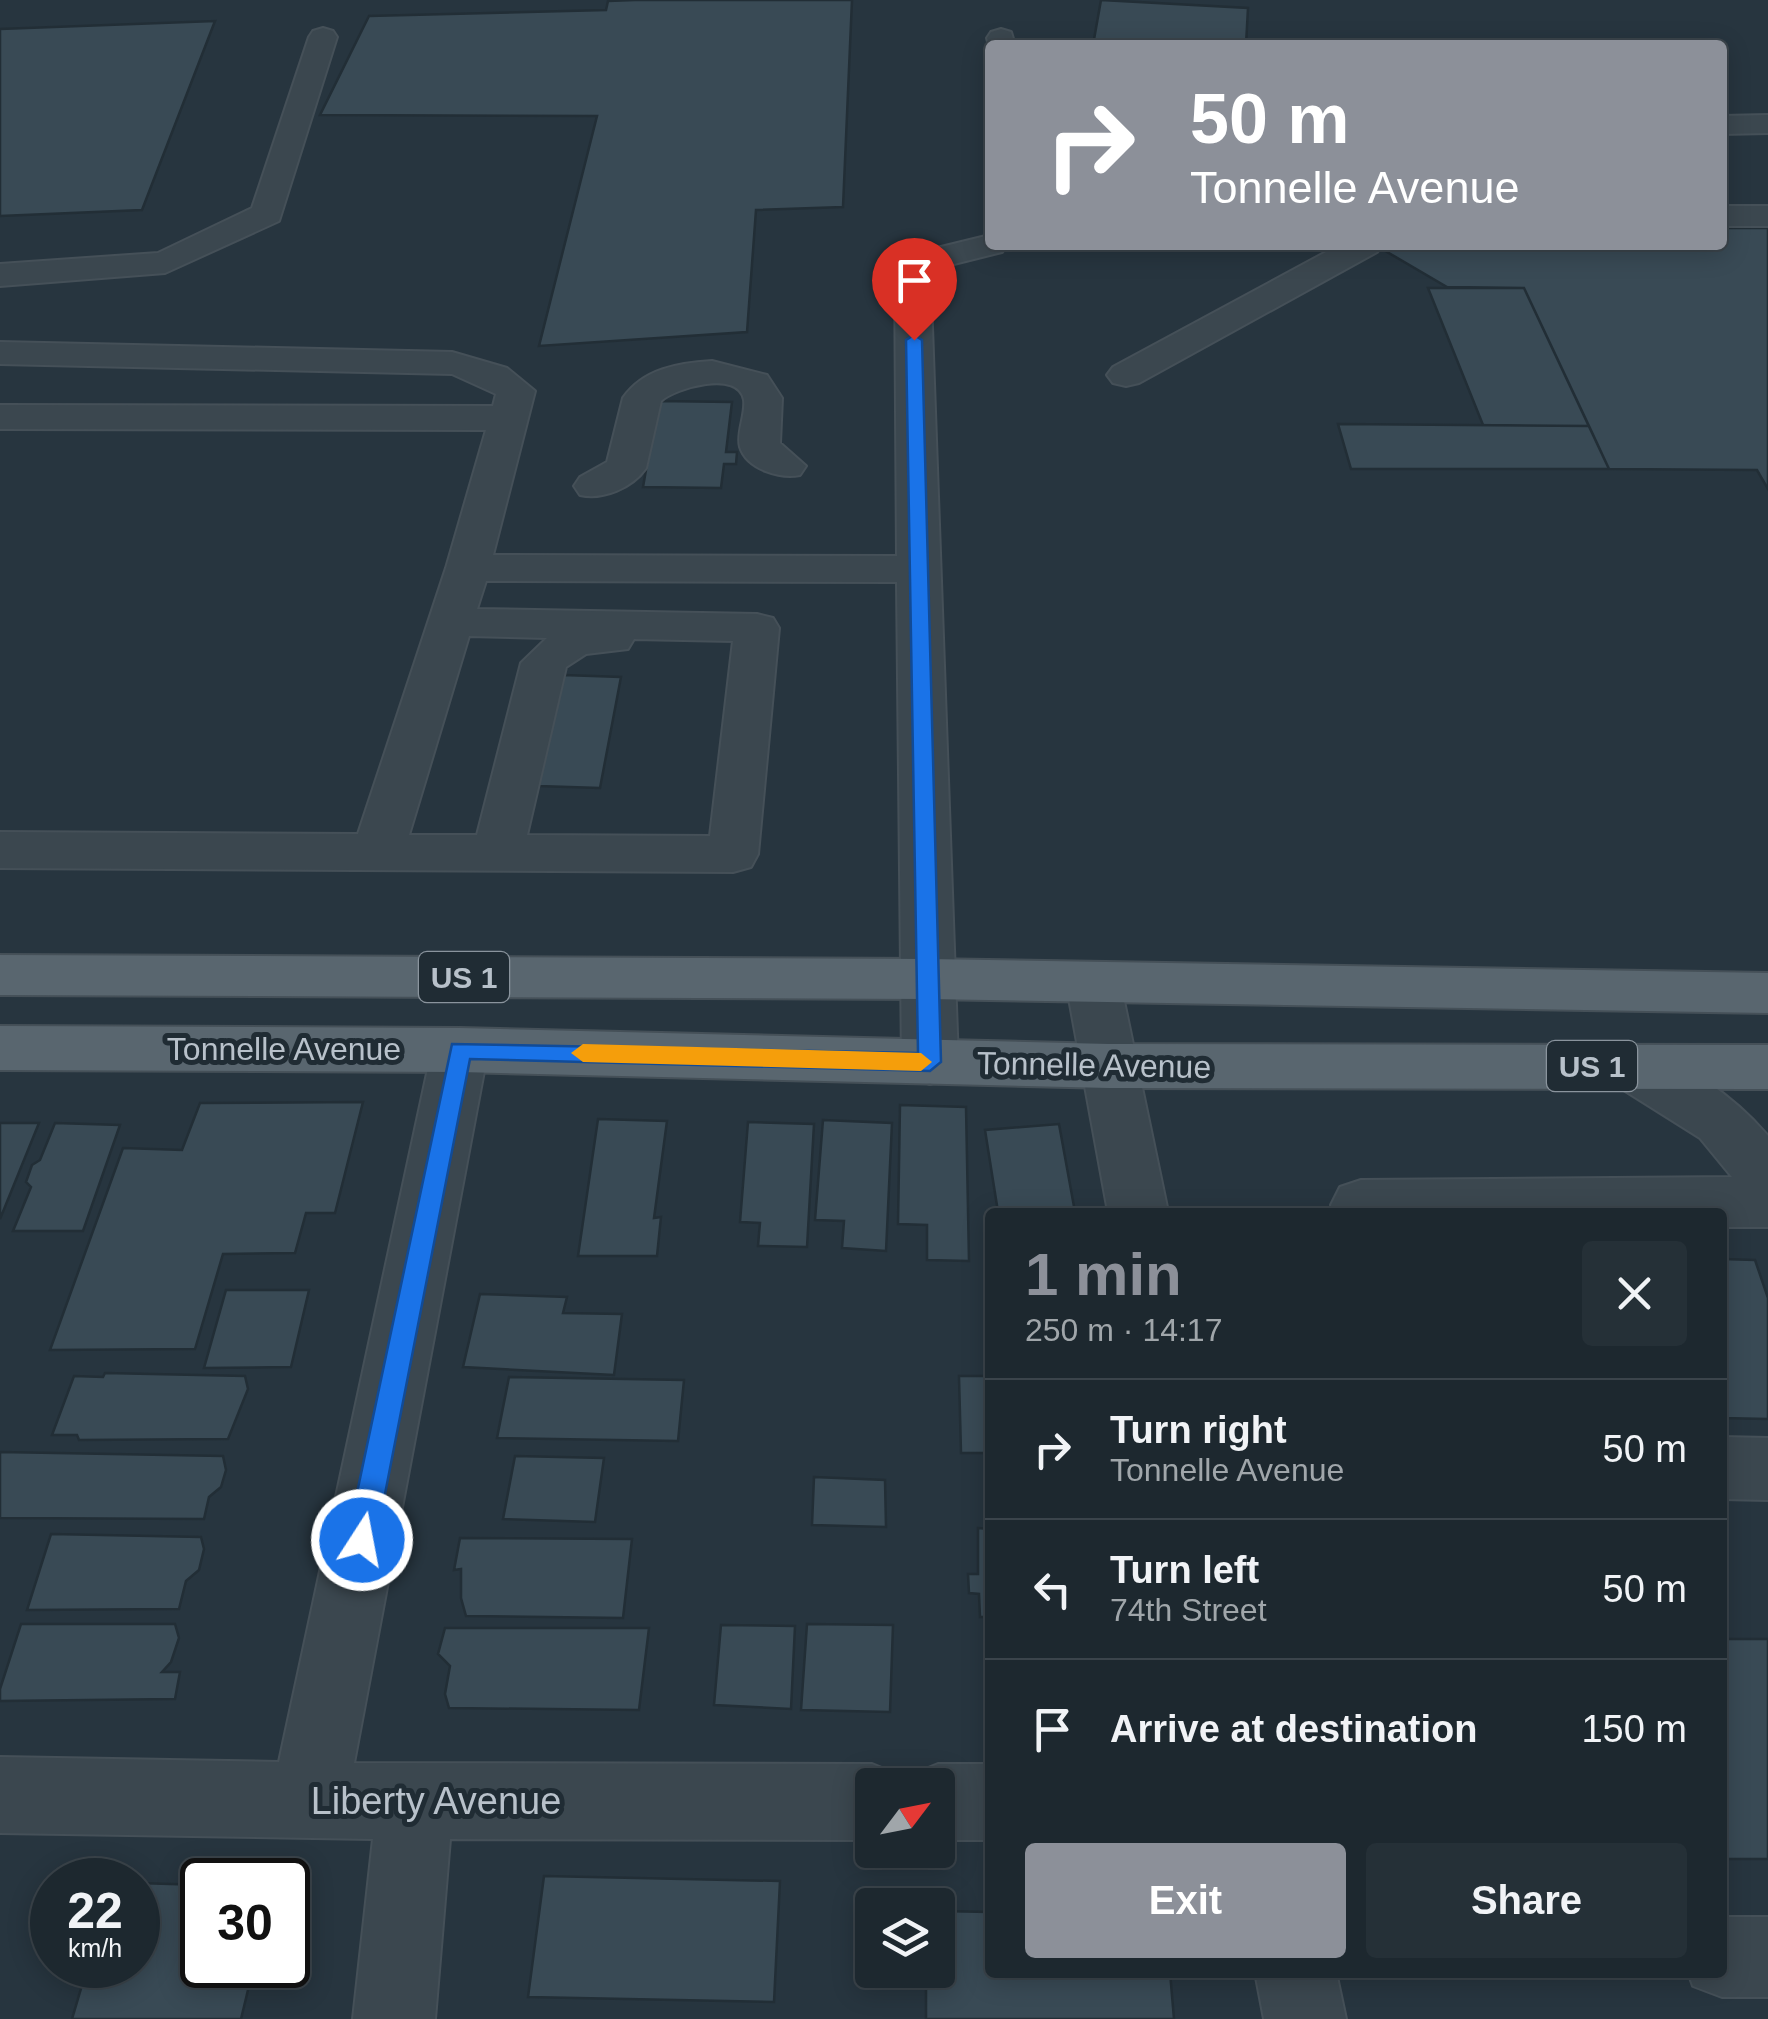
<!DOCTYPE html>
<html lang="en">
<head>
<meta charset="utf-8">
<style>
	body { margin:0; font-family:Helvetica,sans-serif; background:#253037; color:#f1f3f6; height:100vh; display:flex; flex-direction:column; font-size:38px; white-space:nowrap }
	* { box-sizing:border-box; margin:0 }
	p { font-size:32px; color:#a0a6aa }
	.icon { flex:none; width:55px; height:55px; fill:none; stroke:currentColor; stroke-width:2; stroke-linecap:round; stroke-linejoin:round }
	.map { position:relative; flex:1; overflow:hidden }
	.panel { position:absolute; left:985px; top:1208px; width:742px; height:770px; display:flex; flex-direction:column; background:#1d282f; border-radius:10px; box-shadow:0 5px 25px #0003,0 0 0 2px #3b444b }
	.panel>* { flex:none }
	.hud { position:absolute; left:985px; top:40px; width:742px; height:210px; border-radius:10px; box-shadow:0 5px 25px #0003,0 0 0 2px #3b444b; background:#8c9099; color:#fff; overflow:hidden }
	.needle { width:65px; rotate:58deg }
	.buttons { position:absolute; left:855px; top:1768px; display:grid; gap:20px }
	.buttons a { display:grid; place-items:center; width:100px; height:100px; border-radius:10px; background:#1d282f; box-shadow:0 5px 25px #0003,0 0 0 2px #3b444b; font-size:50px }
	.speed { position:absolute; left:30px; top:1858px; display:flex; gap:20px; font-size:50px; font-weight:700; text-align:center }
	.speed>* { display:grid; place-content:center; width:130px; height:130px; border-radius:50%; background:#1d282f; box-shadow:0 5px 25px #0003,0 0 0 2px #3b444b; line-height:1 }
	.speed small { font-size:25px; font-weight:400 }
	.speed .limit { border:5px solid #111; border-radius:15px; background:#fff; color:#111 }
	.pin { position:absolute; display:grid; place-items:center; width:85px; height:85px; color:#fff; margin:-102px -42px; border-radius:50% 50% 50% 0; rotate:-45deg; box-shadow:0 0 10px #0007 }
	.pin .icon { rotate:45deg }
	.me { position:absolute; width:110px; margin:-55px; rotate:11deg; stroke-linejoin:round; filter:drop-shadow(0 0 8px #0008) }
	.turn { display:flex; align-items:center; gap:35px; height:210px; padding:0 40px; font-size:45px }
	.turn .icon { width:130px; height:130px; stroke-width:2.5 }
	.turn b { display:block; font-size:70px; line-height:85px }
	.round { display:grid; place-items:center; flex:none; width:105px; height:105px; border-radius:10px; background:#253037 }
	.summary { display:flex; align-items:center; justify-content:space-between; height:170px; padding:0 40px }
	h1 { font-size:60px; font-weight:600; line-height:75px; color:#8c9099 }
	.primary-button { display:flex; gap:20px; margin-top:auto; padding:20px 40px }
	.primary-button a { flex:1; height:115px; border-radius:10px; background:#8c9099; color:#fff; font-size:40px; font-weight:600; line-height:115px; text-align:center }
	.primary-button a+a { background:#253037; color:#f1f3f6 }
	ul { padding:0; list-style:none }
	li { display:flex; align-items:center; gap:30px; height:140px; padding:0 40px; border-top:2px solid #3b444b }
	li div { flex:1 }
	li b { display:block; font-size:38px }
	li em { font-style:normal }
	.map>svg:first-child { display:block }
	.building { fill:#394a55; stroke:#222e36; stroke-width:2.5 }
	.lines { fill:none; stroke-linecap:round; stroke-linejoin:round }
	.minor-casing { stroke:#455058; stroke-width:4 }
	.major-casing { stroke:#455058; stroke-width:4 }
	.minor { fill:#3b474f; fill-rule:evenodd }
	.major { fill:#59666f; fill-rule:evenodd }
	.route { fill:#1a73e8; stroke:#114b97; stroke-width:2.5 }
	.slow { fill:#f59e0b }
	.labels { text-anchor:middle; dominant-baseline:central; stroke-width:10; stroke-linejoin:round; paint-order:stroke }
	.shield { fill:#202c34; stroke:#8a949d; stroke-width:2.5 }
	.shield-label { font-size:30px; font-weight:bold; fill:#b8c1ca }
	.street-label { font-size:32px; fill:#b8c1ca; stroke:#202c34 }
	.near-street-label { font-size:38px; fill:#b8c1ca; stroke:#202c34 }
</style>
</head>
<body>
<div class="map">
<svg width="1768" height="2019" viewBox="0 0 1768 2019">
	<rect width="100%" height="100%" fill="#27353f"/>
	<path class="building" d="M635 0H852L843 207 756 210 747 332 539 346 597 116 320 115 369 16 606 10 608 1Z
		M1101 0 1248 8 1246 45H1093Z
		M215 21 142 210 0 216V29Z
		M1722 228H1768V489L1757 470 1609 469 1524 288 1447 287 1382 249 1393 245H1722Z
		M1428 288H1524L1589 426 1483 425Z
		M658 401 732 402 726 452H737L736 464H724L721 488 643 487Z
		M1338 424 1589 426 1609 469H1351Z
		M563 675 621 677 600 788 538 786Z
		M363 1102 335 1213H306L295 1253 223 1254 195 1349 50 1350 123 1148 182 1150 200 1103Z
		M900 1105 966 1107 969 1261 927 1260V1225L898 1224Z
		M598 1119 667 1121 654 1218 661 1217 657 1256H578Z
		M823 1120 892 1123 886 1251 842 1248 844 1221 815 1220Z
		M748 1122 814 1124 807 1247 758 1246 760 1223 740 1222Z
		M0 1123H39L0 1219Z
		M55 1123 120 1125 83 1231H13L31 1187 26 1182 32 1165 40 1160Z
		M1059 1124 1075 1212H998L985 1130Z
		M1722 1259 1755 1260 1768 1298V1419L1722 1418Z
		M226 1290H309L291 1367 204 1368Z
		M480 1294 567 1297 563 1313 622 1314 614 1375 463 1367Z
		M105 1373 245 1376 248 1389 228 1439 79 1440 77 1435H52L74 1376 103 1377Z
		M959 1376H990V1453H961Z
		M509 1377 684 1380 678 1441 497 1438Z
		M0 1452 223 1456 226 1470 221 1487 209 1497 204 1519 0 1518Z
		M515 1456 604 1458 595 1522 503 1519Z
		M814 1477 885 1480 886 1527 812 1525Z
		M978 1528 990 1529V1617H980L979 1594 969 1593 968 1574H978Z
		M51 1534 201 1537 204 1549 199 1570 186 1581 179 1609 27 1610Z
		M460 1538 632 1539 623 1618 466 1616 461 1598V1569L454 1570Z
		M21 1624H175L179 1638 171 1662 162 1672H180L175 1699 0 1701V1689Z
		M807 1624 893 1625 890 1712 801 1710Z
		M721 1625 795 1626 791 1709 714 1705Z
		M445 1628H649L639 1710 449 1708 445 1694 450 1666 438 1654Z
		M1722 1639H1768V1859H1722Z
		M544 1876 780 1881 774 2002 528 1997Z
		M138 1883 202 1885V1965H254L241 2019H72L88 1965H138Z
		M938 1911 990 1912V1972H1170L1174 2019H926V1970H938Z"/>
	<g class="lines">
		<g class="minor-casing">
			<path id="minor" d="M323 28 333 31 337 37 279 221 165 273 0 286V264L158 253 252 208 309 37 313 31Z
				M1001 29 1011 32 1015 45H990V50L987 38 991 32Z
				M1768 115V133L1722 134V116Z
				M1722 206H1768V226H1722Z
				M990 235V245H1007L1002 252 930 270 958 1062 950 1077 930 1084 910 1077 902 1062 897 582 486 581 477 609 757 614 773 618 779 628 758 854 751 867 733 872 0 868V832L358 834 446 568 486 430 0 429V405L493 406 496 394 452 374 0 364V342L452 352 507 368 535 391 493 555 897 556 895 264 900 257ZM469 636 547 638 521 663 477 835H409ZM634 639 733 641 710 836 527 835 566 667 586 654 628 649Z
				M1339 245H1382L1377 252 1139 383 1126 386 1113 383 1107 375 1113 367Z
				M712 361 767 375 782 398 780 443 806 466 800 475C782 479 747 470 740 447 736 433 746 415 744 400 739 369 675 388 661 401L646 468C632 488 603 500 580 495L574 486 580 477 607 462 623 398C643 369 678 363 712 361Z
				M1093 962 1112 968 1120 982 1168 1212H1108L1066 982 1074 968Z
				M460 1028 480 1035 488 1050 354 1763 872 1764 899 1775 903 1785H872V1840L450 1839 435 2019H353L373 1839 0 1833V1757L279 1762 432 1050 440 1035Z
				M1631 1044C1682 1060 1734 1096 1768 1136V1227H1722V1212H1333L1331 1205 1340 1187 1361 1180 1732 1177 1700 1138 1611 1082 1603 1066 1611 1050Z
				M1722 1437 1768 1438V1500L1722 1499Z
				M938 1764H990V1840H938V1785H907L911 1775Z
				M1722 1917H1768V1997H1722L1693 1986 1688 1972H1722Z
				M1255 1972H1336L1346 2019H1264Z"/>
		</g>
		<g class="major-casing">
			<path id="major" d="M0 955 928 959 1768 973V1013L928 999 0 995Z
				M0 1026 460 1028 1109 1044 1768 1045V1089L1109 1088 460 1072 0 1070Z"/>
		</g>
		<use href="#minor" class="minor"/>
		<use href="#major" class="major"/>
	</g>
	<path class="route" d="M914 335 922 340 941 1062 930 1071 470 1059 376 1540 372 1550 362 1554 351 1550 347 1540 452 1044 918 1053 906 340Z"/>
	<path class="slow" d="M583 1044 921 1053 932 1062 921 1071 583 1062 571 1053Z"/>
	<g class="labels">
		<g class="shield">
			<rect x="419" y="952" width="90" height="50" rx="8"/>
			<rect x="1547" y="1041" width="90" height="50" rx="8"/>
		</g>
		<g class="shield-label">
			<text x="464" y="977">US 1</text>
			<text x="1592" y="1066">US 1</text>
		</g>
		<g class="street-label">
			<text x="284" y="1049">Tonnelle Avenue</text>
			<text transform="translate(1094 1065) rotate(1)">Tonnelle Avenue</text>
		</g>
		<g class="near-street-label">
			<text x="436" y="1801">Liberty Avenue</text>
		</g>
	</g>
</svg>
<div class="buttons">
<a><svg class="needle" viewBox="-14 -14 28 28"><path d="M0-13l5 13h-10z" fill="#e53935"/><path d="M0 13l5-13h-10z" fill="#a0a6aa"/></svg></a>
<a><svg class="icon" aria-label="layers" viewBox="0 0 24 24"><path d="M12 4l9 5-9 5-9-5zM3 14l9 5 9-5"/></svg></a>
</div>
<div class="speed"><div>22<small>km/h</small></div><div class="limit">30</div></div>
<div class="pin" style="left:914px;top:340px;background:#d93025"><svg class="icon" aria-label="arrive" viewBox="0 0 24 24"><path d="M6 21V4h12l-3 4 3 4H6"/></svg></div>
<svg class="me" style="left:362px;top:1540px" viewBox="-20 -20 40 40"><circle r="17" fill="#1a73e8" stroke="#fff" stroke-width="3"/><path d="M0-11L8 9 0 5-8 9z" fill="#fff"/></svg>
<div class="hud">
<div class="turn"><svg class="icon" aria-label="right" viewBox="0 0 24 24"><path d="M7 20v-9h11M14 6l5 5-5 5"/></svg><div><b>50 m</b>Tonnelle Avenue</div></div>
</div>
<section class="panel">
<div class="summary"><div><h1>1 min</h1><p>250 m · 14:17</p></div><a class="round"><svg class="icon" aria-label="close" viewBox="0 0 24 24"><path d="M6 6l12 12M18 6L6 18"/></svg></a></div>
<ul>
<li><svg class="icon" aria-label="right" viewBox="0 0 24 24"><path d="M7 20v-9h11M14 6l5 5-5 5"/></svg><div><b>Turn right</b><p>Tonnelle Avenue</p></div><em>50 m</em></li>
<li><svg class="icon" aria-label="left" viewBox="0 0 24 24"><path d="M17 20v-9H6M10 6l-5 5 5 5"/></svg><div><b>Turn left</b><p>74th Street</p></div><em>50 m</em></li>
<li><svg class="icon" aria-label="arrive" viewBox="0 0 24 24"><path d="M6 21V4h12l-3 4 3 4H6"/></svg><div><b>Arrive at destination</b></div><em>150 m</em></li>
</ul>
<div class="primary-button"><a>Exit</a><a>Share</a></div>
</section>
</div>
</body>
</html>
